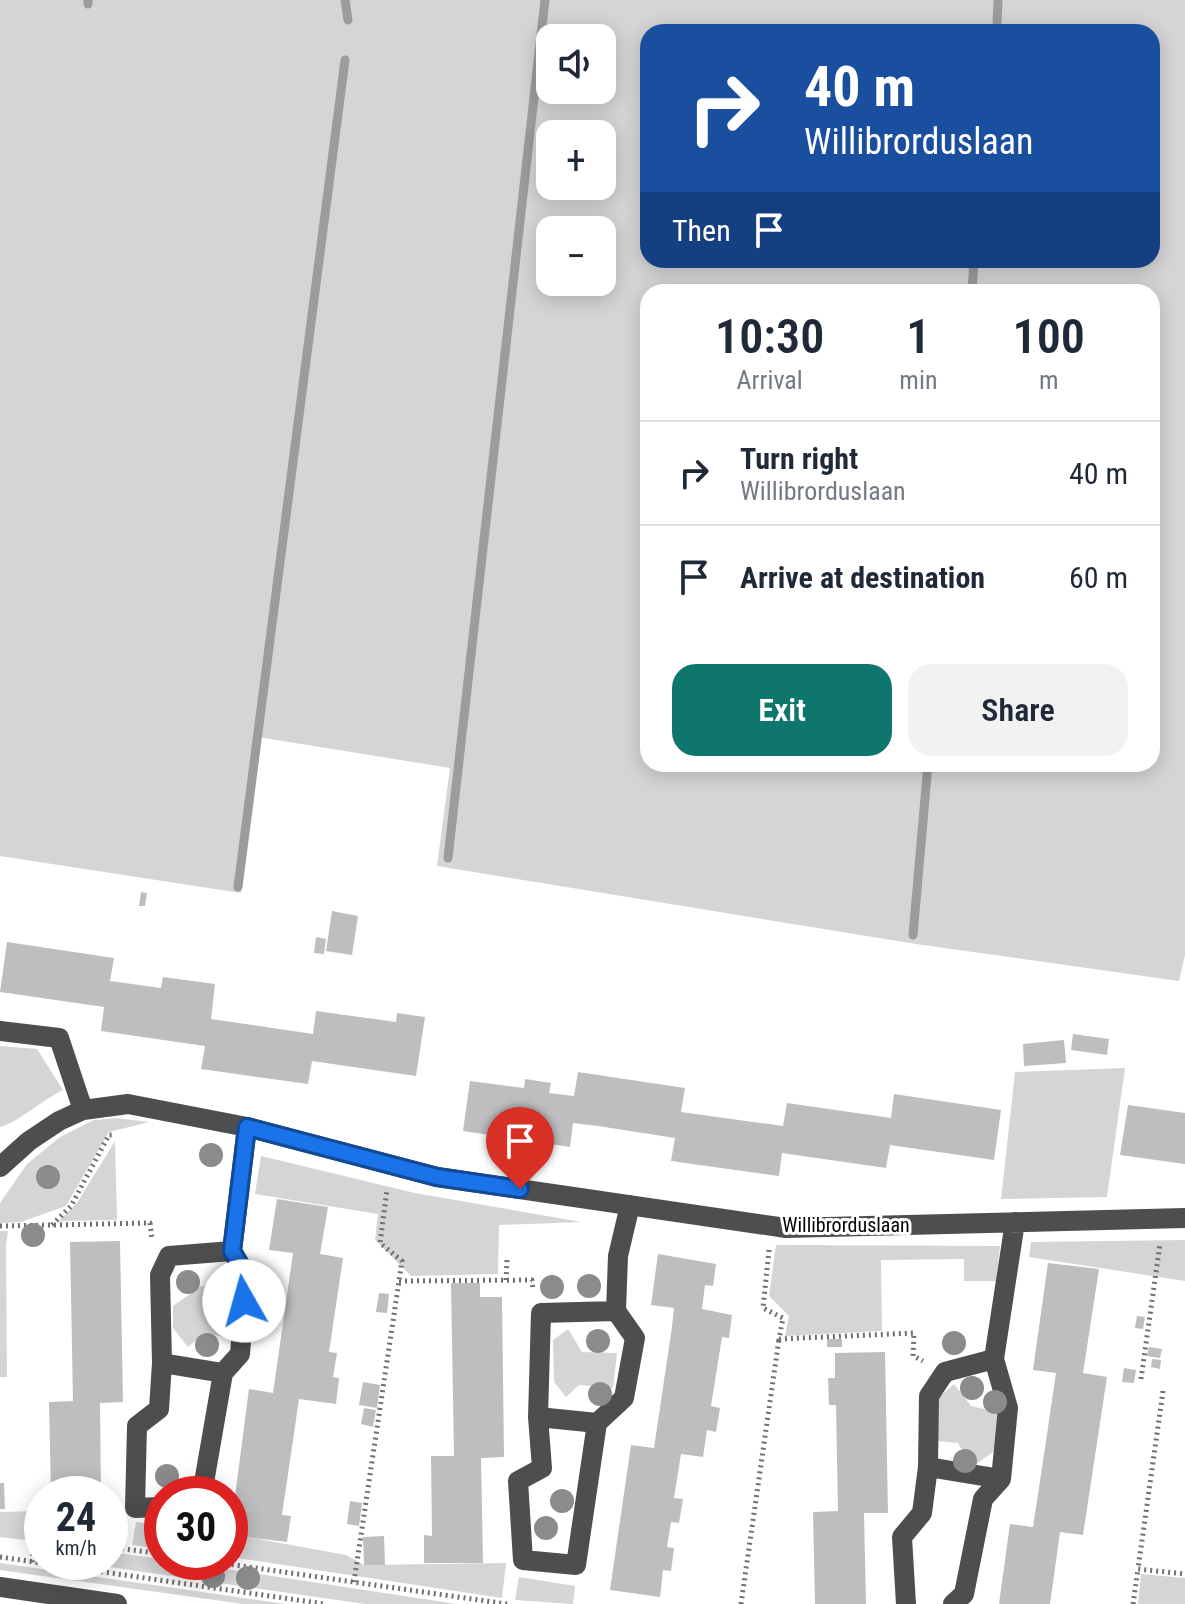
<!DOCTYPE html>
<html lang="en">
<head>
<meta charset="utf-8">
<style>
	body { margin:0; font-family:"Roboto Condensed",sans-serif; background:#f2f2f3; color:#1f2937; height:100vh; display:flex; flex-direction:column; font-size:30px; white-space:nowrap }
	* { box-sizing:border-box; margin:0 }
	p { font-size:26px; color:#747a83 }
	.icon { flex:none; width:44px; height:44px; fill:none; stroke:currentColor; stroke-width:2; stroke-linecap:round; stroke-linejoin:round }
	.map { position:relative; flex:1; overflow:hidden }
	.drawer { position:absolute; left:640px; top:284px; width:520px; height:488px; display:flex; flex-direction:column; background:#fff; border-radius:24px; box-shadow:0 4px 20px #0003 }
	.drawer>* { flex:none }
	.top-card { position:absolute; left:640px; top:24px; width:520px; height:244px; border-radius:24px; box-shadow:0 4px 20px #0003; background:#1a4fa0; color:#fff; overflow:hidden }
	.buttons { position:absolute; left:536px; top:24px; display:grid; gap:16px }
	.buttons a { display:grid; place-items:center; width:80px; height:80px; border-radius:16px; background:#fff; box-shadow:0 4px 20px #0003; font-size:40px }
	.speed { position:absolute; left:24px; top:1476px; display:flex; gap:16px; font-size:40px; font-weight:700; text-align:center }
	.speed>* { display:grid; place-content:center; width:104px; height:104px; border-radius:50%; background:#fff; box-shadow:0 4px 20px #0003; line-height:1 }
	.speed small { font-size:20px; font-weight:400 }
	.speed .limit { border:12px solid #d22; background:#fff; color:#111 }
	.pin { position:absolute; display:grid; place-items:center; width:68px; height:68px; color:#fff; margin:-82px -34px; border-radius:50% 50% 50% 0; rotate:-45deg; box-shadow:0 0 8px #0007 }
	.pin .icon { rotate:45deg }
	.me { position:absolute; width:88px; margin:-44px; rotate:353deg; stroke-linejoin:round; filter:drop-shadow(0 0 6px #0008) }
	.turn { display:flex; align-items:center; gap:28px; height:168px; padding:0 32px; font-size:36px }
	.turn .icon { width:104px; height:104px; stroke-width:2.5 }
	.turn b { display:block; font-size:56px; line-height:68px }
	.then { display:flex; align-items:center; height:76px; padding:0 32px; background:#0003; gap:16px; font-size:30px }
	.eta { display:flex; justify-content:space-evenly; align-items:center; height:136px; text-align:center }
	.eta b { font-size:48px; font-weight:600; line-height:56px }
	.action { display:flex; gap:16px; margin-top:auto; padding:16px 32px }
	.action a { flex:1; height:92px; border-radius:24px; background:#0f766e; color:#fff; font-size:32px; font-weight:600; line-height:92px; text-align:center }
	.action a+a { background:#f2f2f3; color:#1f2937 }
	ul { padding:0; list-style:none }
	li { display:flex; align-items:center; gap:24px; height:104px; padding:0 32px; border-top:2px solid #e0e1e3 }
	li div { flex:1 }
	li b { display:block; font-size:30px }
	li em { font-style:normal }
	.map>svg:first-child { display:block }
	.green { fill:#d5d5d5; fill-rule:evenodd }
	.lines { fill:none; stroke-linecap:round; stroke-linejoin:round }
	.stream { stroke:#9c9c9c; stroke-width:9 }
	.building { fill:#bebebe }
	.path { stroke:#707070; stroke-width:5; stroke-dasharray:2 4; stroke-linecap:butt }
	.minor { stroke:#4e4e4e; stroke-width:20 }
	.tree { fill:#8b8b8b }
	.route-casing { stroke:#114b97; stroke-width:20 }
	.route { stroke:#1a73e8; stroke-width:14 }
	.labels { text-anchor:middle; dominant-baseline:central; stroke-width:6; stroke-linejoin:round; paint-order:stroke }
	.street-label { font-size:20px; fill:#000; stroke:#fff }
</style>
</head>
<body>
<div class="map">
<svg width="1185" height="1604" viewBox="0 0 1185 1604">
	<rect width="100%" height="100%" fill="#fff"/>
	<path class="green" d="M0 0H1185V955L1179 981 916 944 437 866 450 768 258 737 241 893 0 856ZM648 32H1152V260H648ZM602 38V90H550V38ZM550 134H602V186H550ZM550 230H602V282H550ZM648 292H1152V764H648Z
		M0 1046 37 1049 63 1090C47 1097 12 1126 0 1127Z
		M1125 1068 1107 1197 1001 1199 1015 1072Z
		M117 1118 149 1122 109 1132 66 1206 21 1222 0 1223V1203L27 1164 60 1137 94 1120Z
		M115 1141 117 1220 59 1221 77 1203Z
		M261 1156 415 1193 581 1222 499 1225 498 1274 411 1276 375 1240 378 1214 255 1194Z
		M0 1231H8L6 1246 7 1377H0Z
		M1185 1240V1281L1029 1257 1031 1242Z
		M776 1245 1000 1246 996 1281H964V1259L881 1260 882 1331 785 1336 789 1316 769 1296Z
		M201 1286 237 1293 230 1337 204 1334 188 1347 173 1328V1306Z
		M568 1329 582 1352 617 1353 613 1388 579 1385 566 1397 554 1382 553 1340Z
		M954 1384 971 1406 1001 1413 993 1452 972 1467 958 1443 938 1441 937 1399Z
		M124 1508 121 1539H110V1509Z
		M42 1511V1542L0 1537V1512Z
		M136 1522 162 1525V1549L132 1545Z
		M230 1534 346 1555 364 1565 506 1563 502 1598 230 1557Z
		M110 1552 162 1559V1562H180L457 1604H365L75 1562H110Z
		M0 1563 286 1604H243L0 1570Z
		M1141 1574 1185 1578V1604H1138Z
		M519 1577 575 1586 573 1604 515 1600Z"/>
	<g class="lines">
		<path class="stream" d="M345 0 348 20
			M88 4V0
			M997 22 998 0
			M972 292 974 260
			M448 858 545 0
			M238 887 345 60
			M913 935 928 764"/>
	</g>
	<path class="building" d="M141 892 147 893 145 906H139Z
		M332 911 358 916 352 955 326 951Z
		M316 937 326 939 324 954 314 953Z
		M7 942 114 958 110 981 161 988 163 977 215 984 211 1019 313 1034 316 1011 396 1022 397 1013 425 1017 416 1076 312 1061 308 1084 201 1069 205 1046 101 1031 104 1007 0 992Z
		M1073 1034 1109 1039 1107 1055 1071 1050Z
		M1064 1040 1066 1063 1024 1066 1023 1044Z
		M578 1072 685 1088 681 1112 783 1126 787 1103 891 1118 894 1094 1001 1110 994 1160 890 1145 886 1168 782 1153 779 1176 671 1161 675 1138 598 1126 573 1123 570 1147 463 1131 470 1081 524 1088 525 1079 551 1083 549 1093 574 1096Z
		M1128 1105 1185 1113V1164L1120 1155Z
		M277 1199 328 1207 320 1254 343 1258 329 1352 337 1353 333 1377 339 1378 336 1404 299 1399 282 1515 291 1516 287 1542 230 1535 249 1389 273 1393 293 1253 269 1250Z
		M120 1241 123 1402 100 1403 101 1494H51L49 1402 73 1401 70 1242Z
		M658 1254 716 1264 713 1286 705 1285 702 1309 732 1315 729 1338 722 1337 711 1406 720 1408 716 1432 707 1430 703 1457 681 1454 674 1498 683 1499 679 1523 671 1522 667 1547 674 1548 671 1571 663 1570 660 1597 610 1590 631 1445 654 1448 672 1327 674 1308 651 1305Z
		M1048 1263 1099 1269 1083 1373 1107 1377 1083 1535 1060 1532 1050 1604H999L1010 1524 1033 1527 1045 1448 1056 1373 1033 1370Z
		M451 1283H480V1297H502L504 1457 481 1458 483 1563H424V1535L432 1536 431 1456H454Z
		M379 1293 389 1294 387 1313 376 1312Z
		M1137 1316 1145 1317 1143 1329 1135 1328Z
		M827 1339H842V1347H827Z
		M1149 1347 1162 1349 1160 1358 1147 1356Z
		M885 1352 888 1513H864L866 1604H815L813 1512 838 1511 836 1405H829L828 1378H835V1353Z
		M1152 1359 1161 1360 1160 1369 1151 1367Z
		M1124 1368 1136 1370 1134 1383 1122 1382Z
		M363 1382 380 1385 377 1408 359 1405Z
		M364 1408 376 1410 373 1427 361 1424Z
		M0 1483H4L5 1509H0Z
		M350 1501 362 1503 359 1526 347 1524Z
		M384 1536 385 1565H364L363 1537Z"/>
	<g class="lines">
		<path class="path" d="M52 1225 71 1206 109 1135H113
			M0 1226 150 1223 152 1239
			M769 1250 763 1308 783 1318 779 1339 914 1333 913 1356 923 1361
			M506 1280 507 1260
			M399 1281 532 1280 533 1290
			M1141 1379 1160 1244
			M1163 1391 1138 1569 1185 1574
			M110 1547 162 1554
			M0 1557 325 1604
			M32 1562 34 1549H42
			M214 1562 507 1604
			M354 1582 402 1261 380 1243 387 1190
			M741 1604 779 1339
			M1133 1604 1138 1569"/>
		<path class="minor" d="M0 1031 59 1038 83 1110
			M0 1167 29 1141 59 1121 83 1110 128 1104 247 1127 437 1177 786 1228 1185 1218
			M616 1311 635 1338 624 1398 597 1423 576 1565 523 1560 518 1481 542 1468 538 1417 541 1313 616 1311 618 1256 630 1205
			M162 1363 223 1373
			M538 1417 597 1423
			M928 1467 1001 1479
			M202 1494 223 1373 240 1354 246 1275 232 1251 247 1127
			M162 1507 135 1508 137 1426 159 1409 162 1363 160 1275 169 1256 232 1251
			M0 1587 117 1604
			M906 1604 902 1537 922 1513 928 1467 929 1396 945 1372 994 1359
			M953 1604 964 1594 983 1499 1001 1479 1008 1408 994 1359 1015 1222"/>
	</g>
	<g class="tree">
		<circle cx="211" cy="1155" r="12"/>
		<circle cx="48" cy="1177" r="12"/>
		<circle cx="33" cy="1235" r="12"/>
		<circle cx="188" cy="1282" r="12"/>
		<circle cx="589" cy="1286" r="12"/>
		<circle cx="552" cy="1287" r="12"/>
		<circle cx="598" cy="1341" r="12"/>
		<circle cx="954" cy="1343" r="12"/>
		<circle cx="207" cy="1345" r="12"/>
		<circle cx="972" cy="1388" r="12"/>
		<circle cx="600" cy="1394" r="12"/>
		<circle cx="995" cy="1402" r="12"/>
		<circle cx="965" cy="1461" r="12"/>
		<circle cx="167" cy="1476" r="12"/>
		<circle cx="562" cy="1501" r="12"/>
		<circle cx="546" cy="1528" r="12"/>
		<circle cx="213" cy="1576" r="12"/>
		<circle cx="248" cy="1578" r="12"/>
	</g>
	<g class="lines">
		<g class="route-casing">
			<path id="route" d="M244 1301 246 1275 232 1251 247 1127 437 1177 520 1189"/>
		</g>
		<use href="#route" class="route"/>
	</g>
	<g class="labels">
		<g class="street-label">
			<text x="846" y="1225">Willibrorduslaan</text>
		</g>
	</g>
</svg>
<div class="buttons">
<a><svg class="icon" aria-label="sound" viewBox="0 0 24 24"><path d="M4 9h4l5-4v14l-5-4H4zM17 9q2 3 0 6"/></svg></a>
<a>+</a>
<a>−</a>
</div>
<div class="speed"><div>24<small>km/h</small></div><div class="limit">30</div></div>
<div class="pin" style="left:520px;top:1189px;background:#d93025"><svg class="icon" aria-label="arrive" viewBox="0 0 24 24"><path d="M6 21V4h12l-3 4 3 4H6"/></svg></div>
<svg class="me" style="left:244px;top:1301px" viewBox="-20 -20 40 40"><circle r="19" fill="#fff"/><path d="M0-13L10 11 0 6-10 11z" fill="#1a73e8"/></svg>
<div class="top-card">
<div class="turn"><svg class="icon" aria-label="right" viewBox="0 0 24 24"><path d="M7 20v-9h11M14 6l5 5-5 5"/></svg><div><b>40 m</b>Willibrorduslaan</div></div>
<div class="then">Then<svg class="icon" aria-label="arrive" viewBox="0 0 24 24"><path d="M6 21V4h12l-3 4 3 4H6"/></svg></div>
</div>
<section class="drawer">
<div class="eta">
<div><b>10:30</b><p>Arrival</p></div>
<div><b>1</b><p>min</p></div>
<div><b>100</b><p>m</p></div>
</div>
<ul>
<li><svg class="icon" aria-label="right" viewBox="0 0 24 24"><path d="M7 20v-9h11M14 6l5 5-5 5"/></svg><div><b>Turn right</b><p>Willibrorduslaan</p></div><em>40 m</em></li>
<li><svg class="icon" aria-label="arrive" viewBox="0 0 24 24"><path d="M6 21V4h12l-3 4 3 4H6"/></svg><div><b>Arrive at destination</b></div><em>60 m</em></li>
</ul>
<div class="action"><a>Exit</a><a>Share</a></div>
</section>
</div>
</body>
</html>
